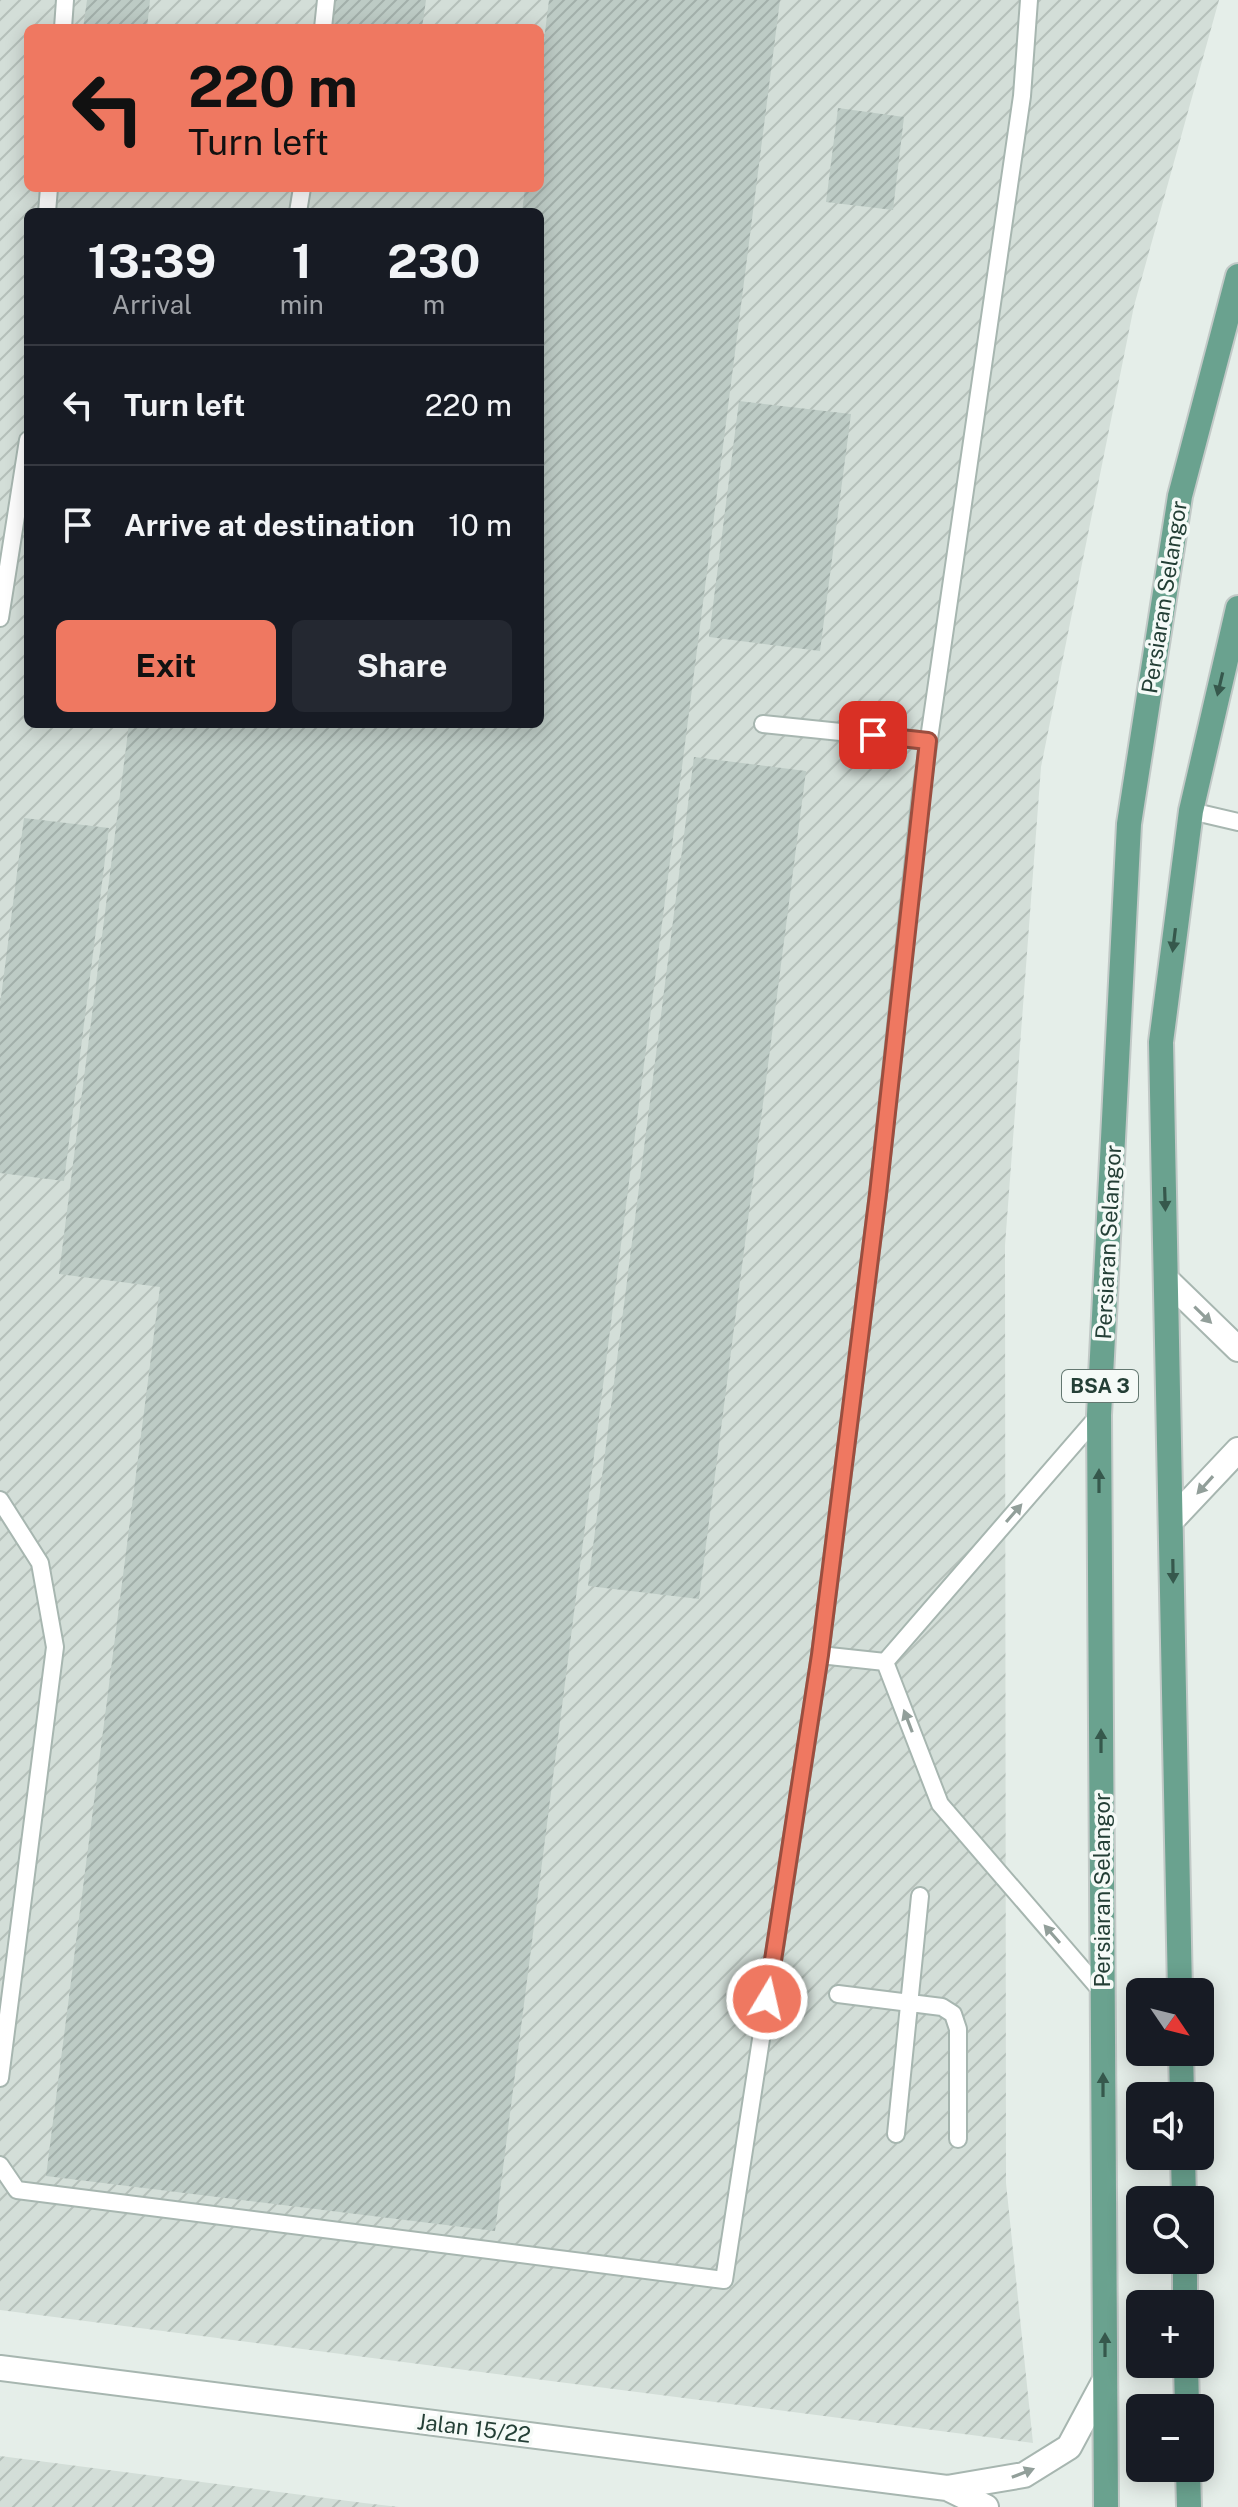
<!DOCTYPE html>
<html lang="en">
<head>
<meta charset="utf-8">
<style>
	body { margin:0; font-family:"Public Sans",sans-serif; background:#242831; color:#f1f3f6; height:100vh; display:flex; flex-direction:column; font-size:30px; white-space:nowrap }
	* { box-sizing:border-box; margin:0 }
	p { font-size:26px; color:#9ea1a6 }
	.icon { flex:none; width:44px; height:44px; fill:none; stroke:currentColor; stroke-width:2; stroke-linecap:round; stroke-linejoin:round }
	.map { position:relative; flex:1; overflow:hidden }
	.side { position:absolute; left:24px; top:208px; width:520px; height:520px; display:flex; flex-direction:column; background:#171b24; border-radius:12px; box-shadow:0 4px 20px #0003 }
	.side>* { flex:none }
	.top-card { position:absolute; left:24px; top:24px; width:520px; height:168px; border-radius:12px; box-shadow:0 4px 20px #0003; background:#ef7861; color:#111; overflow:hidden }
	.needle { width:52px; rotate:125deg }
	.controls { position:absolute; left:1126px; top:1978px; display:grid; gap:16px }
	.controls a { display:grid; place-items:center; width:88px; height:88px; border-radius:12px; background:#171b24; box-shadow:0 4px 20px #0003; font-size:40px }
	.pin { position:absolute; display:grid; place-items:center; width:68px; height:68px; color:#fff; margin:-34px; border-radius:16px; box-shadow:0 4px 12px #0006 }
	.me { position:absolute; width:88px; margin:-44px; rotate:9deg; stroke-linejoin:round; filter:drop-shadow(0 0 6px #0008) }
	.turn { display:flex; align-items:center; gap:28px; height:168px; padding:0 32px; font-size:36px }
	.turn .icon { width:104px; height:104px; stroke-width:2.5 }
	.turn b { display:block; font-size:56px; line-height:68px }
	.eta { display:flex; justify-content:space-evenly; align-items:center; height:136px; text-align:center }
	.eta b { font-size:48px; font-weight:700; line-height:56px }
	.action { display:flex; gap:16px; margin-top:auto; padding:16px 32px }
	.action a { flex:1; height:92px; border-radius:12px; background:#ef7861; color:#111; font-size:32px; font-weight:700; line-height:92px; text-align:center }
	.action a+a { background:#242831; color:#f1f3f6 }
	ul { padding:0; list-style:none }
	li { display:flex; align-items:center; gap:24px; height:120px; padding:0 32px; border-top:2px solid #363941 }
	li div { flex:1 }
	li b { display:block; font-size:30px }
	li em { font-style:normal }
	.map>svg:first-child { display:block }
	.industrial { fill:url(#industrial-furrows); fill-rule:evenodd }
	.building { fill:url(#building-hatch) }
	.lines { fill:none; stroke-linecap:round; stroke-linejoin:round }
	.lane-casing { stroke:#a7b6b0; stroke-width:20 }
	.street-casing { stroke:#a7b6b0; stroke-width:28 }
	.primary-casing { stroke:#c2c9c7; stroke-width:28 }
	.lane { stroke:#fff; stroke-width:16 }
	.street { stroke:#fff; stroke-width:24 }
	.primary { stroke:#6aa28f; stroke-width:24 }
	.oneway { fill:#36584c }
	.oneway2 { fill:#929f9a }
	.route-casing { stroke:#9b4e3f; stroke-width:20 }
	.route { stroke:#ef7861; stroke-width:14 }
	.labels { text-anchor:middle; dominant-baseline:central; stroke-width:7; stroke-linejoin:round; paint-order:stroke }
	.shield { fill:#f5faf7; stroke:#637770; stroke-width:2 }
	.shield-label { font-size:20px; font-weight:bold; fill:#243f36 }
	.street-label { font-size:22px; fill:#243f36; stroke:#f5faf7 }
</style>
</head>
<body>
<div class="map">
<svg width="1238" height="2507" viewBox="0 0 1238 2507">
	<defs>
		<pattern id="industrial-furrows" width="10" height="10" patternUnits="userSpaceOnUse" patternTransform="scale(2)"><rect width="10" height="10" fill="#d3ded8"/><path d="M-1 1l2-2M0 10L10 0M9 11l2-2" fill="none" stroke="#b5c0ba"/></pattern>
		<pattern id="building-hatch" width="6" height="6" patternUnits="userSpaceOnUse" patternTransform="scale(2)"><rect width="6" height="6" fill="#bdcbc5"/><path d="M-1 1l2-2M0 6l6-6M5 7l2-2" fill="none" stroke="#a2afaa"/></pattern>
	</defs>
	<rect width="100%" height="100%" fill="#e5eee9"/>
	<path class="industrial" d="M0 0H1219L1134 306 1041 767 1005 1245 1006 2183 1033 2443 0 2310ZM28 28H540V188H28ZM28 212H540V724H28Z
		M0 2456 364 2503 399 2507H0Z"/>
	<path class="building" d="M87 0H150L147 28H83Z
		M335 0H426L422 28H331Z
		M549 0H780L495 2231 46 2176 160 1287 59 1274 129 724H540V212H522L525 188H540V72Z
		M838 108 904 117 893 210 826 202Z
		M739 401 851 414 820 651 709 637Z
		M694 757 806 771 699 1599 588 1586Z
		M24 818 109 828 64 1181 0 1173V1005Z"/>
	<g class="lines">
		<g class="lane-casing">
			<path id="lane" d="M63 28 65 0
				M323 28 326 0
				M47 212 49 188
				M298 212 302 188
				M0 618 28 440
				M763 724 928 741
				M1191 811 1238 822
				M1099 1415 885 1662 940 1804 1103 1993
				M0 1500 40 1563 55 1647 0 2078
				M820 1655 885 1662
				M838 1994 942 2007 953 2014 958 2029V2139
				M896 2134 920 1896
				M0 2165 17 2190 724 2280 820 1655 878 1194 921 794 1022 96 1029 0"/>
		</g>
		<g class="street-casing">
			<path id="street" d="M1168 1281 1238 1349
				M1172 1520 1238 1450
				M0 2368 947 2488 1024 2475 1069 2447 1105 2380
				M947 2488 986 2507"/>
		</g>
		<g class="primary-casing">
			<path id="primary" d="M1180 1992 1161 1042 1191 811 1238 608
				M1181 2052 1182 2096
				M1183 2156 1184 2200
				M1185 2260V2304
				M1186 2364 1187 2408
				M1188 2468 1189 2507
				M1106 2507 1099 1415 1129 824 1180 496 1238 276"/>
		</g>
		<use href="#lane" class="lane"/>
		<use href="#street" class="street"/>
		<use href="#primary" class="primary"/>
	</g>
	<defs><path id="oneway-solid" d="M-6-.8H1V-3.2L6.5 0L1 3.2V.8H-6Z" transform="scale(2)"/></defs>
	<g class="oneway">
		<use href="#oneway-solid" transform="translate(1220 684) rotate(103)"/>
		<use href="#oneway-solid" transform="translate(1174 940) rotate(97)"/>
		<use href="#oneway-solid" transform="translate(1165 1199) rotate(88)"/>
		<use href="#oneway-solid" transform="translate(1099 1481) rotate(-90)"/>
		<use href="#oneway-solid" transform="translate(1173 1571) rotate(89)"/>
		<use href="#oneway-solid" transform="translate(1101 1741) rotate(-90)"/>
		<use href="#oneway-solid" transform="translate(1103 2085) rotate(-90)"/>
		<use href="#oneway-solid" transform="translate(1105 2345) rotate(-90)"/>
	</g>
	<g class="oneway2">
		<use href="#oneway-solid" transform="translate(1203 1315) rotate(44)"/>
		<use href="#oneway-solid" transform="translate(1205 1485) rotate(132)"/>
		<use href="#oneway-solid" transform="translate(1014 1513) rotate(-49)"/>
		<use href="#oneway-solid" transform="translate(908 1721) rotate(-111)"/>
		<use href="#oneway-solid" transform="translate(1052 1934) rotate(-131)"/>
		<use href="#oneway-solid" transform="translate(1023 2473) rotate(-21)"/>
	</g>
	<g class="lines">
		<g class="route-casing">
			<path id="route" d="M767 1999 820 1655 878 1194 928 741 873 735"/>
		</g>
		<use href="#route" class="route"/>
	</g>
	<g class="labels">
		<rect class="shield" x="1062" y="1370" width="76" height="32" rx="6"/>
		<g class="shield-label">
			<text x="1100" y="1386">BSA 3</text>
		</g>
		<g class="street-label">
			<text transform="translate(1164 597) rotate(-81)">Persiaran Selangor</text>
			<text transform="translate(1108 1242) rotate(-87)">Persiaran Selangor</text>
			<text transform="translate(1102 1890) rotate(-90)">Persiaran Selangor</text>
			<text transform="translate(474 2428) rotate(7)">Jalan 15/22</text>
		</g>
	</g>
</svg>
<div class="controls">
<a><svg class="needle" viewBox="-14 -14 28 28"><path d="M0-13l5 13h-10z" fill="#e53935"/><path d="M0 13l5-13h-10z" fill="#9ea1a6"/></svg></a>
<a><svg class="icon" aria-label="sound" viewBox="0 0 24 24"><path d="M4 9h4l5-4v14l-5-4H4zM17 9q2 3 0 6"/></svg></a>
<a><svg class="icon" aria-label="search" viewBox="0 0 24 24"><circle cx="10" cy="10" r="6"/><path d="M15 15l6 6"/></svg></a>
<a>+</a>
<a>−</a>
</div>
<div class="pin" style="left:873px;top:735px;background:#d93025"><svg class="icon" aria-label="arrive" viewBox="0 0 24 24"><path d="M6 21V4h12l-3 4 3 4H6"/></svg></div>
<svg class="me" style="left:767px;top:1999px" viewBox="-20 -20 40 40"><circle r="17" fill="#ef7861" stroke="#fff" stroke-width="3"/><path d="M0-11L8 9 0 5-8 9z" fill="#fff"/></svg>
<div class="top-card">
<div class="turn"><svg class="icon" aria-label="left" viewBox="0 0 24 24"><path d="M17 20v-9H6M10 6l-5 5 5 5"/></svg><div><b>220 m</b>Turn left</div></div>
</div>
<section class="side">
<div class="eta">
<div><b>13:39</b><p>Arrival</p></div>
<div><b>1</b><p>min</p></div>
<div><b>230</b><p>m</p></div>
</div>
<ul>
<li><svg class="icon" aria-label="left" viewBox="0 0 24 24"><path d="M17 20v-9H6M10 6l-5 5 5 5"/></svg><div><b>Turn left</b></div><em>220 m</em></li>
<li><svg class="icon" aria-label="arrive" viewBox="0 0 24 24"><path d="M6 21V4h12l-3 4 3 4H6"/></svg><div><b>Arrive at destination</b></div><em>10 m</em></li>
</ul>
<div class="action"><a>Exit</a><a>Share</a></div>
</section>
</div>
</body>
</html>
